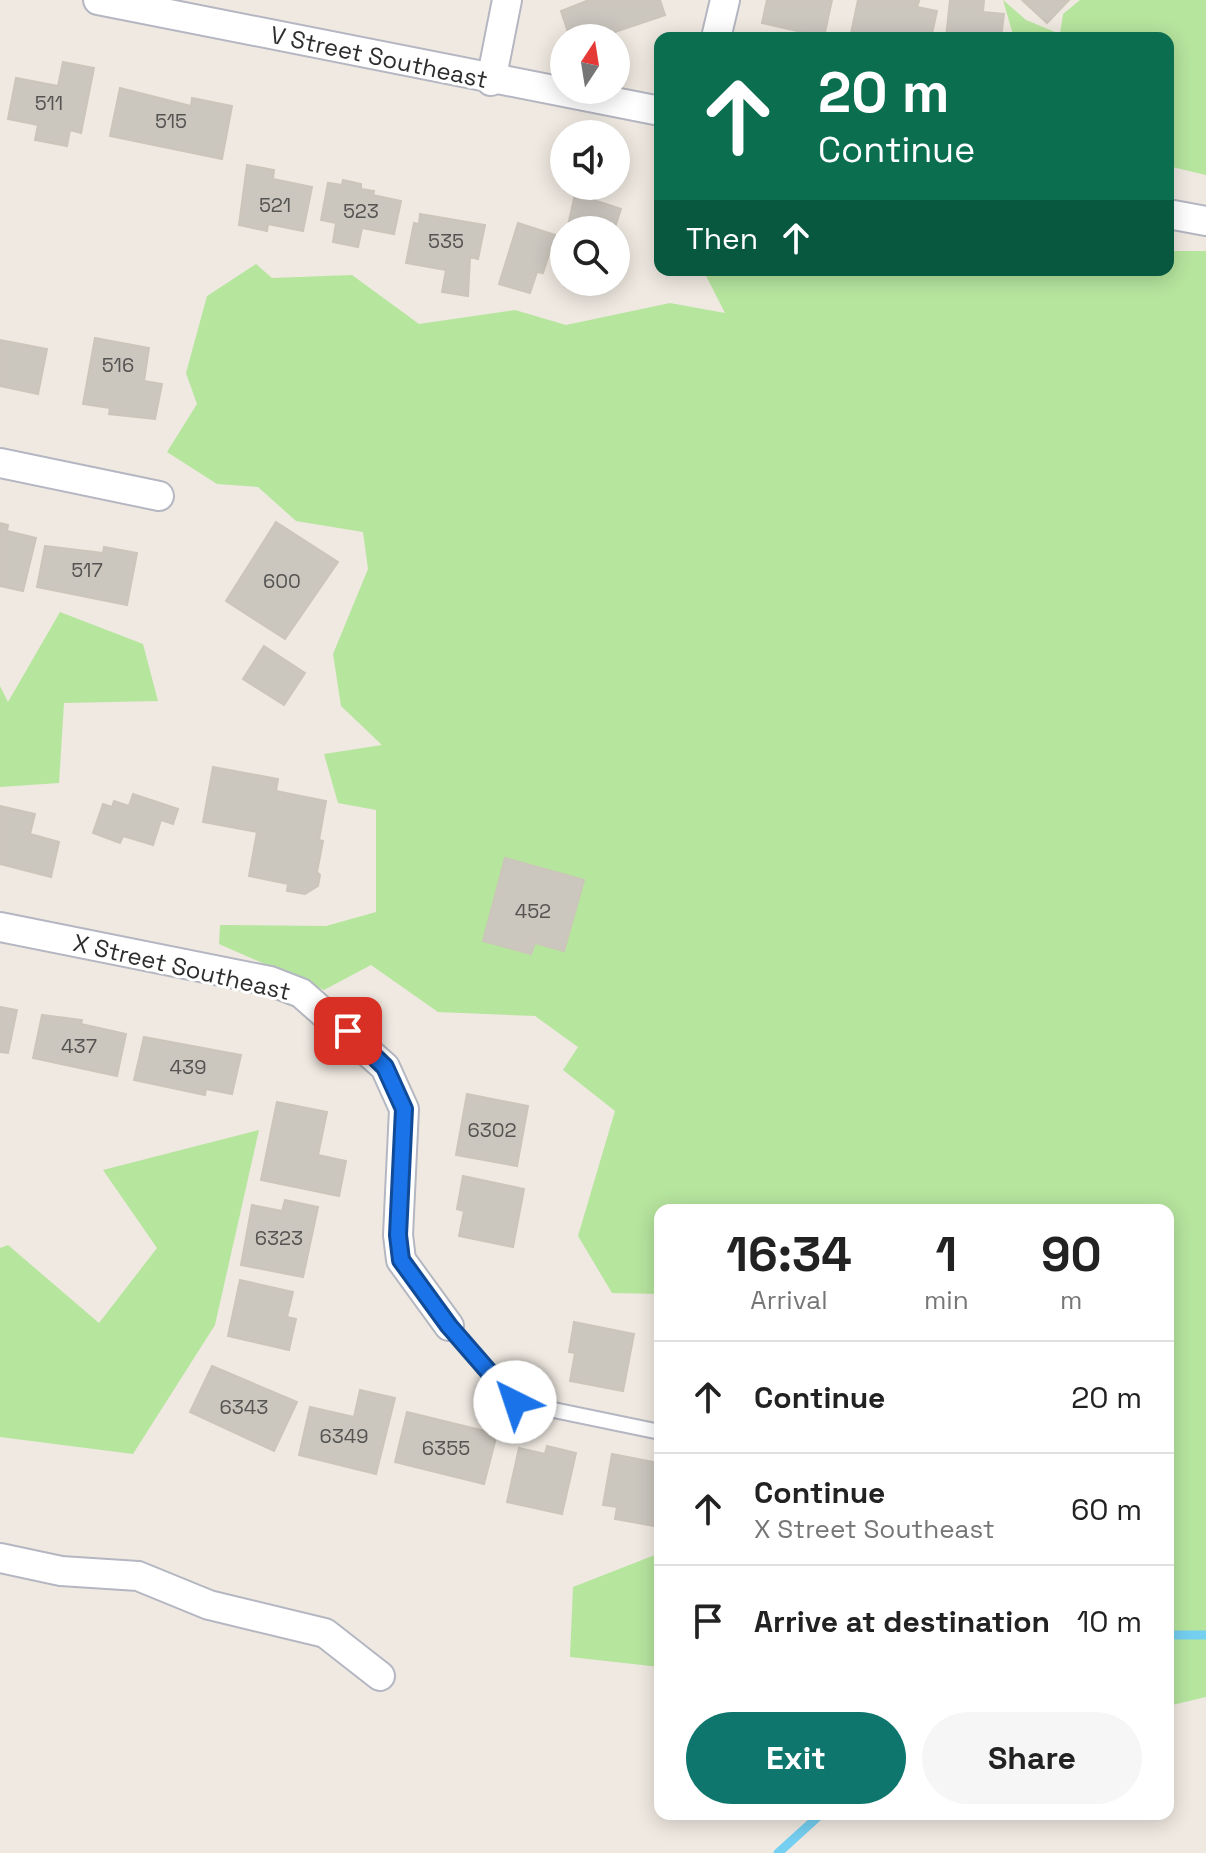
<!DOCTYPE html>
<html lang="en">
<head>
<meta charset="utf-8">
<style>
	body { margin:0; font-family:"Space Grotesk",sans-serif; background:#f6f6f6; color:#222; height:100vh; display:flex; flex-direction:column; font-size:30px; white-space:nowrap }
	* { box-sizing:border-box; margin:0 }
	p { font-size:26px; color:#767676 }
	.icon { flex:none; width:44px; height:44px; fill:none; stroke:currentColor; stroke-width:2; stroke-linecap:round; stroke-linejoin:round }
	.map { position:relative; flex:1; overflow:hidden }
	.details { position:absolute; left:654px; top:1204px; width:520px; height:616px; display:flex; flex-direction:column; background:#fff; border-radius:16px; box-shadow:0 4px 20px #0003 }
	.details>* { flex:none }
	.top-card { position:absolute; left:654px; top:32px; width:520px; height:244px; border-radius:16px; box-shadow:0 4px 20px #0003; background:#0b6e4f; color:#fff; overflow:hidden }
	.needle { width:52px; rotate:12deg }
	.tools { position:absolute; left:550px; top:24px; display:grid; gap:16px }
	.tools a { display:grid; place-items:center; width:80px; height:80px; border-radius:50%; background:#fff; box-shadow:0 4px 20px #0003; font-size:40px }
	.pin { position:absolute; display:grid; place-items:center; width:68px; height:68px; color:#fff; margin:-34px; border-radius:16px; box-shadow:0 4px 12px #0006 }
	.me { position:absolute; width:88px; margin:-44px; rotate:319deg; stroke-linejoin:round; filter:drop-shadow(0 0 6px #0008) }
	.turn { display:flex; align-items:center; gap:28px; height:168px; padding:0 32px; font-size:36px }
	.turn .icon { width:104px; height:104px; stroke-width:2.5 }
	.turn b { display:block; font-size:56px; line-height:68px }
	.then { display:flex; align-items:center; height:76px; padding:0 32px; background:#0003; gap:16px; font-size:30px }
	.eta { display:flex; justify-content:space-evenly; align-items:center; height:136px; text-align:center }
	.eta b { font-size:48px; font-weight:600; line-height:56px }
	.primary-button { display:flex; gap:16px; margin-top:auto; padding:16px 32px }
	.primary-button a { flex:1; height:92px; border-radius:48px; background:#0f766e; color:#fff; font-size:32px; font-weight:600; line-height:92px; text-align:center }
	.primary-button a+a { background:#f6f6f6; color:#222 }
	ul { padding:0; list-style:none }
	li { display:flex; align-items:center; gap:24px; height:112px; padding:0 32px; border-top:2px solid #e0e0e0 }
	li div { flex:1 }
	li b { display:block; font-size:30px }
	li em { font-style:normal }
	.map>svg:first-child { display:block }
	.green { fill:#b6e59e }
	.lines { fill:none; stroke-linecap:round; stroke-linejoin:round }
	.stream { stroke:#75cff0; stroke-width:9 }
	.building { fill:#cbc7bf; stroke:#cbc5ba; stroke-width:2 }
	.service-casing { stroke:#b4b7c1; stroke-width:18 }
	.minor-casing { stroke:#b4b7c1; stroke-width:32 }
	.service { stroke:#fff; stroke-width:14 }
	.minor { stroke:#fff; stroke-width:28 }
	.route-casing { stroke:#114b97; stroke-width:20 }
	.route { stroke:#1a73e8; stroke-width:14 }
	.labels { text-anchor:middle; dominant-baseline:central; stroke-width:6; stroke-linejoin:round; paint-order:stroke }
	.number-label { font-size:20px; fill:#555452 }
	.street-label { font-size:24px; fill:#2e2e2e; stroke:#fff }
</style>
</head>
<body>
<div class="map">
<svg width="1206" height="1853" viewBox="0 0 1206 1853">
	<rect width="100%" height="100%" fill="#efe9e1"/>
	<path class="green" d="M1003 0 1026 20 1060 34 1063 14 1080 0H1206V175L1168 166V38H1014Z
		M1168 251H1206V1697L1168 1706V1210H660V1294L612 1293 578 1236 615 1111 563 1070 578 1047 535 1016 438 1012 371 965 324 990 219 944 220 925 326 926 376 912V810L338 803 324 754 382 745 341 706 333 654 368 569 363 532 296 521 258 487 217 484 167 452 197 404 186 373 207 296 256 264 272 278 352 275 419 324 515 310 566 325 670 303 725 313 703 270H1168Z
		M60 612 143 644 158 701 64 703 59 783 0 787V686L8 702Z
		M259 1130 215 1325 133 1454 0 1437V1248L8 1245 99 1323 157 1248 103 1170Z
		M660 1553V1667L570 1657 573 1587Z"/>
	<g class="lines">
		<path class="stream" d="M1168 1635H1206
			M778 1853 821 1814"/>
	</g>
	<path class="building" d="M589 0H660L665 15 597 38H570L561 11Z
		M767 0H832L824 37 762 23Z
		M858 0H913L919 1 917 7 937 11 931 38H850Z
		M950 0H984L983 12 1004 14 1001 38H946Z
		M1022 0H1069L1047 23Z
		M63 62 94 68 81 133 70 130 67 146 35 140 38 125 8 119 16 78 58 86Z
		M120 88 191 106 192 98 232 106 222 159 110 136Z
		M247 165 274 170 273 179 312 187 303 231 268 224 267 231 239 225Z
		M343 180 361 184V189L374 191 373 195 401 201 394 234 362 228 358 247 333 242 336 223 321 220 328 183 342 185Z
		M575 194 621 209 614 230H567Z
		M420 214 485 225 478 259 470 257 468 296 442 292 446 270 406 263 414 223 419 224Z
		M518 223 555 235 543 273 537 272 530 293 499 284Z
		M95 338 149 348 144 381 162 384 155 419 109 414 110 408 83 404Z
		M0 340 47 349 38 394 0 386Z
		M276 522 338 562 285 639 226 601Z
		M0 523 8 525 7 531 36 538 23 591 0 586Z
		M45 546 103 553 104 547 137 553 127 605 37 587Z
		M264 646 305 673 284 705 243 679Z
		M213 767 278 779 276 791 326 801 319 840 323 841 317 872 320 875 318 886 305 894 287 891 288 884 249 876 257 832 203 822Z
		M133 794 178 809 173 824 161 820 153 845 123 836 120 843 93 833 103 804 112 807 114 801 129 806Z
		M0 806 35 814 30 834 59 842 51 877 0 864Z
		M505 858 584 880 564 951 535 943 531 954 483 941Z
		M0 1007 17 1010 8 1053 0 1052Z
		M42 1015 82 1020 81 1024 126 1034 117 1076 33 1058Z
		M144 1037 241 1055 232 1094 206 1089 205 1095 134 1080Z
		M467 1094 528 1106 517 1166 456 1155Z
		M277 1102 327 1112 318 1155 346 1161 339 1196 261 1180Z
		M463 1176 524 1189 513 1247 459 1236 464 1211 457 1209Z
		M285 1200 318 1207 303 1277 241 1265 252 1205 282 1211Z
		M240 1280 293 1292 287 1317 296 1319 289 1350 228 1336Z
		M574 1322 634 1334 623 1391 570 1381 575 1353 569 1352Z
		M212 1366 297 1402 274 1451 190 1412Z
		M360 1390 395 1398 376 1474 299 1455 310 1407 354 1417Z
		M407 1412 497 1434 484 1484 395 1462Z
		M547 1446 576 1453 562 1514 507 1502 519 1448 545 1454Z
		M612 1454 659 1463 660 1527 615 1519 617 1507 603 1505Z"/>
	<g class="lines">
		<g class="service-casing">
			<path id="service" d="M449 1326 515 1402 660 1432"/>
		</g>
		<g class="minor-casing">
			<path id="minor" d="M98 0 660 111
				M716 38 725 0
				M491 81 507 0
				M1168 214 1206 221
				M0 463 159 496
				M0 927 270 981 301 993 385 1067 404 1109 398 1235 401 1260 449 1326
				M0 1558 61 1571 138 1576 209 1605 325 1633 380 1676"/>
		</g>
		<use href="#service" class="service"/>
		<use href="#minor" class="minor"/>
	</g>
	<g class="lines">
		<g class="route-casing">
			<path id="route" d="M348 1031 385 1067 404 1109 398 1235 401 1260 449 1326 515 1402"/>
		</g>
		<use href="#route" class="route"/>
	</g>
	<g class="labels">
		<g class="number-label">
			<text x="49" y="103">511</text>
			<text x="171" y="121">515</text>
			<text x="275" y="205">521</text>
			<text x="361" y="211">523</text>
			<text x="446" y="241">535</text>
			<text x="118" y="365">516</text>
			<text x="87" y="570">517</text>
			<text x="282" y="581">600</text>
			<text x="533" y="911">452</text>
			<text x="79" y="1046">437</text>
			<text x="188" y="1067">439</text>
			<text x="492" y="1130">6302</text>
			<text x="279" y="1238">6323</text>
			<text x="244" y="1407">6343</text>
			<text x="344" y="1436">6349</text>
			<text x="446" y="1448">6355</text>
		</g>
		<g class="street-label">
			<text transform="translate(379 57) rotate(12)">V Street Southeast</text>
			<text transform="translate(182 967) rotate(13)">X Street Southeast</text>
		</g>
	</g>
</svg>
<div class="tools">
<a><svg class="needle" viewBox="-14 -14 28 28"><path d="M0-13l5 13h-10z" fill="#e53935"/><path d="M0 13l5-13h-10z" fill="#767676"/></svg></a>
<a><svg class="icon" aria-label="sound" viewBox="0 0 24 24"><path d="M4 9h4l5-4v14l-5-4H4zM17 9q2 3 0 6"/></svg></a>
<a><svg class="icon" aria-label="search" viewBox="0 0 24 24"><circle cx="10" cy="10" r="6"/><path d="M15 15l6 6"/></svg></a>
</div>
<div class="pin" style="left:348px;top:1031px;background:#d93025"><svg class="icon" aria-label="arrive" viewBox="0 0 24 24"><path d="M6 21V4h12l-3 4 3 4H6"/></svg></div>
<svg class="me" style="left:515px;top:1402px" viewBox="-20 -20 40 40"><circle r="19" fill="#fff"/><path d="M0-13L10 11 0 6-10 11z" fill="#1a73e8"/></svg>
<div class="top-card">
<div class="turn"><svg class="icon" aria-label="ahead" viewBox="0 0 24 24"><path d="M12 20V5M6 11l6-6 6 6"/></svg><div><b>20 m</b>Continue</div></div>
<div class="then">Then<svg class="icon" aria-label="ahead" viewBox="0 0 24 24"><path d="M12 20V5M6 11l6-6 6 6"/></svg></div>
</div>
<section class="details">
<div class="eta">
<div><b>16:34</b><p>Arrival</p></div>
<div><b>1</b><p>min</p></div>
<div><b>90</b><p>m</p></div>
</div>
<ul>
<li><svg class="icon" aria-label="ahead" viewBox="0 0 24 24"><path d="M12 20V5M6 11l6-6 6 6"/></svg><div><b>Continue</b></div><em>20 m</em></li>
<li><svg class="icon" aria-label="ahead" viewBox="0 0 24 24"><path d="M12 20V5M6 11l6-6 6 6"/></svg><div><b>Continue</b><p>X Street Southeast</p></div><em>60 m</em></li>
<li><svg class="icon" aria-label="arrive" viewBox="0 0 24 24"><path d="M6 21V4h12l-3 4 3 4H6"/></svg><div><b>Arrive at destination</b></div><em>10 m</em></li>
</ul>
<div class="primary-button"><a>Exit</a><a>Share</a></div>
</section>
</div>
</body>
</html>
